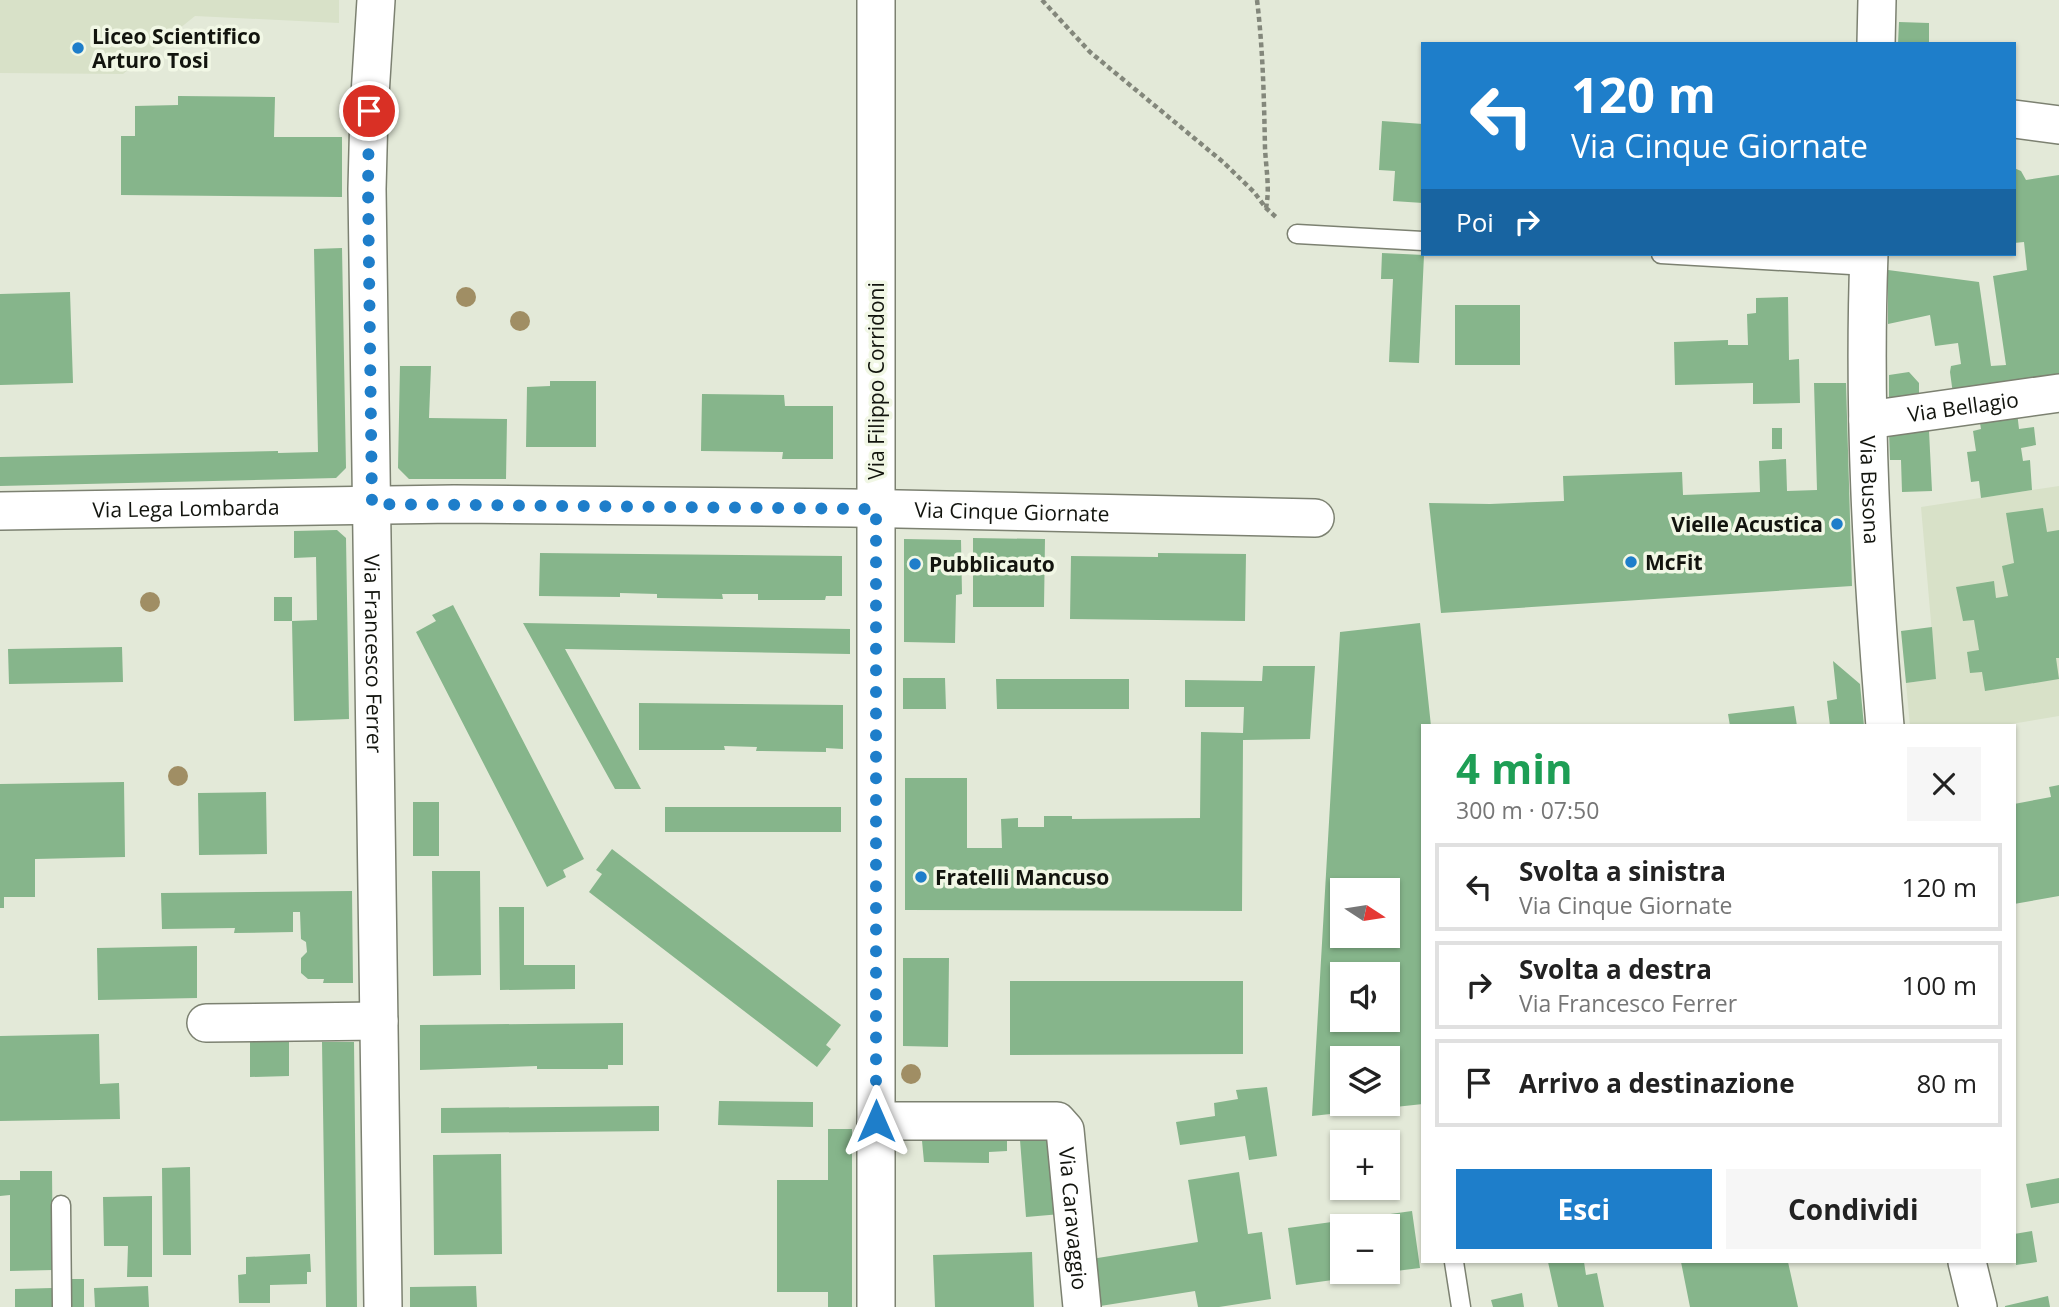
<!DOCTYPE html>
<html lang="it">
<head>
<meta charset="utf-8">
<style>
	body { margin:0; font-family:"Open Sans",sans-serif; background:#f6f6f6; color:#222; height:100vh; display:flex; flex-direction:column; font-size:26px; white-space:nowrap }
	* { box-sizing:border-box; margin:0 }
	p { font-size:23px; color:#767676 }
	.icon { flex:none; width:38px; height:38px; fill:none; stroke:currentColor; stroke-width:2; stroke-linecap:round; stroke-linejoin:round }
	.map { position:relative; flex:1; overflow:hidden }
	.panel { position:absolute; left:1421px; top:724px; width:595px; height:539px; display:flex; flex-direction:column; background:#fff; border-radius:0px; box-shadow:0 2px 5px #0004 }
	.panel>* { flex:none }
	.top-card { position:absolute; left:1421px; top:42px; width:595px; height:214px; border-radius:0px; box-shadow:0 2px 5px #0004; background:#1e7eca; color:#fff; overflow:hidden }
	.needle { width:46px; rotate:102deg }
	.fabs { position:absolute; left:1330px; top:878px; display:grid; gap:14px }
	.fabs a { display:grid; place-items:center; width:70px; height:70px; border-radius:0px; background:#fff; box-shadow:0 2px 5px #0004; font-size:35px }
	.pin { position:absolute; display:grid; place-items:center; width:60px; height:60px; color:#fff; margin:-30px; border:4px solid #fff; border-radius:50%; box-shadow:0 2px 7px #0007 }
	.me { position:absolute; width:77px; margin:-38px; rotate:0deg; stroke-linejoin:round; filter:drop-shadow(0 0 5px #0008) }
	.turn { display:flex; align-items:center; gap:24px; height:147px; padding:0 35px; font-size:32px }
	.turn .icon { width:91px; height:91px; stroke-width:2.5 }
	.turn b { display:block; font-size:49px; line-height:60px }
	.then { display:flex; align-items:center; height:66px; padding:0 35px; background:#0003; gap:14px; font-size:26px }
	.round { display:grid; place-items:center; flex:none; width:74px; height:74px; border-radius:0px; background:#f6f6f6 }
	.headline { display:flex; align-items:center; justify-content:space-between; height:119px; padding:0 35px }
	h1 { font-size:42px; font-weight:700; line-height:52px; color:#1e9e55 }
	.cta { display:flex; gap:14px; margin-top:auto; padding:14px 35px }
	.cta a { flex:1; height:80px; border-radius:0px; background:#1e7eca; color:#fff; font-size:28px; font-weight:700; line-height:80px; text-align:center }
	.cta a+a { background:#f6f6f6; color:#222 }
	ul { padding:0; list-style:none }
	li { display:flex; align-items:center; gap:21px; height:88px; margin:0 14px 10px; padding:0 21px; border:4px solid #e0e0e0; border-radius:0px }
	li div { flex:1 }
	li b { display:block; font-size:26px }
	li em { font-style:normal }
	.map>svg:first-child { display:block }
	.built { fill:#d8e1c8 }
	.building { fill:#86b58b; fill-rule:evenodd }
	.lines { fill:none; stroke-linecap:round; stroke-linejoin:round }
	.service-casing { stroke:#7c8171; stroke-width:21 }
	.minor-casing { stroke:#7c8171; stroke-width:40 }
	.path { stroke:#83877b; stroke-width:4.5; stroke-dasharray:5 3.5; stroke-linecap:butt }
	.service { stroke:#fff; stroke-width:18 }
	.minor { stroke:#fff; stroke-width:37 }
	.tree { fill:#a08e64 }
	.route { stroke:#1e7eca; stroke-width:12; stroke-dasharray:0 21.6 }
	.poi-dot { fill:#1e7eca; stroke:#f1f7e5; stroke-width:2.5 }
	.labels { text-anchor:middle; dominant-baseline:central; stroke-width:7; stroke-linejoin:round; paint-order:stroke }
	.poi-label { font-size:21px; font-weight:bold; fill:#12140e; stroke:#f1f7e5; text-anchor:start }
	.street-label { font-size:21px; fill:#12140e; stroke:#f1f7e5 }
</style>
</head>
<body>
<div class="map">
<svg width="2059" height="1307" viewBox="0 0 2059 1307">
	<rect width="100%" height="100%" fill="#e3e9d8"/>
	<path class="built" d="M0 0H339V23L195 16 123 74 0 73Z
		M2059 486V716L1999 726H1910L1906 683 1936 679 1921 507Z"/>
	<path class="building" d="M1899 22 1929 23V44H1898Z
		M178 96 275 97 274 137H342V197L121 195V136H135V106L178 105Z
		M1382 121 1423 124V203L1393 201 1395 171 1379 170Z
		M2014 168 2021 171 2026 180 2059 175V377L1953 394 1950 372 1951 366 1961 364 1958 343 1935 346 1930 315 1888 324V270L1979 282 1991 366 2006 365 1993 276 2027 270 2024 242 2014 243Z
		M342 248 346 468 336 478 0 486V457L278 451V453L318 452 314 249Z
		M1382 253 1424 255 1419 363 1389 362 1393 279H1381Z
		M70 292 73 383 0 385V294Z
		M1788 297 1789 360 1799 359 1800 403 1753 404V383L1675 385 1674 342 1728 340V345H1748L1747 314 1756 313V298Z
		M1455 305H1520V365H1455Z
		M400 366H431L429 418 507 419 506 479H409L398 468Z
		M1909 372 1919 383V399L1889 404V375Z
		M550 381H596V447H526L527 387 550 386Z
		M1814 383H1846L1852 586 1441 613 1429 503 1490 504 1564 501 1563 476 1682 472 1683 495 1760 492 1759 461 1786 459 1787 491 1817 490Z
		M702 394 784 395 785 406H833V459H782L783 452 701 451Z
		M2017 412 2019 429 2034 427 2036 445 2021 448 2023 461 2030 460 2032 490 1981 498 1979 481 1971 482 1967 452 1976 451 1973 431 1981 429 1979 417Z
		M1772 428H1782V449H1772Z
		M1929 431 1932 491 1902 492 1901 460H1890L1889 432Z
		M2043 508 2047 532 2059 530V658H2056L2059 679 1985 691 1982 672 1970 673 1967 652 1979 650 1974 620 1963 621 1956 587 1994 581 1996 598 2008 596 2002 566 2014 563 2006 513Z
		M337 530 346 538 349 719 294 721 292 621H274V597H292V621L317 620 316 557 294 558V531Z
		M973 538 1045 539 1044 607H973Z
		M904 539 961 540 962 594 956 595 955 643 904 642Z
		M540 553 842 556V596H826L825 600H758V594H722L723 599 657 598V594L620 593V597L539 596Z
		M1158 553 1246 554 1245 621 1070 619 1071 556 1158 557Z
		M453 605 584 859 563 870 566 877 547 887 416 632 436 621 432 615Z
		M523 623 850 629V654L565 649 641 789H615Z
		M1420 623 1431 726H1423V1104L1312 1116 1340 632ZM1342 891H1388V936H1342ZM1342 975H1388V1020H1342ZM1342 1059H1388V1104H1342Z
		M1932 627 1936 679 1906 683 1901 631Z
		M122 647 123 682 9 684 8 649Z
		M1833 661 1860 684 1864 726H1830L1827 701 1837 699Z
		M1263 666H1315L1310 739 1243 740 1242 911 905 910V778H967V848H1002L1001 819 1018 818V827H1044V816H1072V819L1200 818 1201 732 1243 733 1244 707H1185V680L1262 681Z
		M903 678H945L946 709H903Z
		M996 679H1129V709H997Z
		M639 703 843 705V749L826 748V752L756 751 757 747 724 746 725 750H639Z
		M1794 706 1797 726H1730L1728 714Z
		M124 782 125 857 35 859V897H4V908H0V784Z
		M2059 785V896L2014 904V804L2051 797 2049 787Z
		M266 792 267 854 199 855 198 793Z
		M413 802H439V856H413Z
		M665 807H841V832H665Z
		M612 849 841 1025 826 1045 831 1049 817 1067 589 892 602 874 596 870Z
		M432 871H480L481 975 433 976Z
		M352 891 353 983H323L324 979H308L301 973V958L307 952 306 942 301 939 300 912H293V932L234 933 235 928 162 929 161 893Z
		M499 907H524V965H575V989L500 990Z
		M197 946V998L98 1000 97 948Z
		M903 958H949L948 1047 903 1046Z
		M1010 981H1243V1054L1010 1055Z
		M623 1023V1065H608V1069H537V1066L420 1070V1025Z
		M99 1034 100 1084 119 1083 120 1119 0 1121V1036Z
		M250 1038H289V1076L250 1077Z
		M322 1042H354L357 1307H326Z
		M1267 1087 1277 1156 1249 1160 1245 1136 1180 1145 1176 1122 1215 1116 1214 1103 1238 1099 1236 1090Z
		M719 1101 813 1102V1127L718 1125Z
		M659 1106V1131L441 1133V1108Z
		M828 1129H852V1307H828V1292H777V1180H828Z
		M921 1130 1007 1133V1151L989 1152V1163L924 1162Z
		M1054 1137 1061 1214 1026 1217 1020 1140Z
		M501 1154 502 1254 434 1255 433 1155Z
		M190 1167 191 1255H163L162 1168Z
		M20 1171H52L53 1270 10 1271V1195L0 1196V1180H20Z
		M1239 1172 1248 1234 1262 1232 1271 1299 1219 1307H1198L1195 1291 1094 1307 1085 1260 1198 1242 1188 1180Z
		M2059 1178V1203L2031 1208 2026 1184Z
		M152 1196V1277H127L128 1246H104L103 1197Z
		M1412 1211 1420 1268 1388 1272V1227H1342V1272L1377 1274 1296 1285 1288 1228Z
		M2032 1231 2037 1262 2016 1265 2014 1234Z
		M1032 1252 1034 1307H935L933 1255Z
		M310 1254 311 1272H307V1284L270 1285V1303H239L238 1275 246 1274V1257Z
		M1548 1262H1584L1586 1275 1597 1273 1604 1307H1558Z
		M1681 1262H1788L1798 1307H1690Z
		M68 1279H84V1307H69Z
		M148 1286 149 1307H95L94 1288Z
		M476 1286 477 1307H410V1287Z
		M52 1288 53 1307H15V1289Z
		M1522 1293 1524 1307H1493L1491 1300Z
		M2048 1296 2050 1307H2005V1306Z"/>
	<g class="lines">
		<g class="service-casing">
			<path id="service" d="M1297 234 1423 241
				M1661 254 1868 266
				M61 1205 62 1307
				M1454 1262 1461 1307"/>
		</g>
		<g class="minor-casing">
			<g id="minor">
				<path id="s1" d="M376 0 369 111 367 189 383 1307"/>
				<path d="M1876 44 1877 0"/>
				<path d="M2014 119 2059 125"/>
				<path id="s2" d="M1869 254C1863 411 1872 569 1885 726"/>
				<path id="s3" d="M1868 420 2059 393"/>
				<path id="s4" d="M0 511 454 504 851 508 1315 518"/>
				<path d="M206 1023 379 1021"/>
				<path id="s5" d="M876 1121H1057L1065 1130 1082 1307"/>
				<path d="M1967 1262 1978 1307"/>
				<path d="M876 1307V0"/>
			</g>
		</g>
		<path class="path" d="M1042 0 1090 52 1223 162 1254 192 1266 208 1277 218
			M1257 0C1263 49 1264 99 1265 148 1266 169 1270 188 1266 208"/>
		<use href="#service" class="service"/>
		<use href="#minor" class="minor"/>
	</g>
	<g class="tree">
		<circle cx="466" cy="297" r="10"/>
		<circle cx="520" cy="321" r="10"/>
		<circle cx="150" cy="602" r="10"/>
		<circle cx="178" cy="776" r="10"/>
		<circle cx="911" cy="1074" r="10"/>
	</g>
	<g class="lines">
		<path class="route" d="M369 111 368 188 372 504 876 509V1121"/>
	</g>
	<g class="poi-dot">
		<circle cx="78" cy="48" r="7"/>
		<circle cx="1837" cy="524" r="7"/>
		<circle cx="1631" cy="562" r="7"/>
		<circle cx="915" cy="564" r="7"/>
		<circle cx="921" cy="877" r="7"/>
	</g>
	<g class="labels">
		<g class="poi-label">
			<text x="92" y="36">Liceo Scientifico<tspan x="92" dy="24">Arturo Tosi</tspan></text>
			<text x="1823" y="524" text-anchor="end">Vielle Acustica</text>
			<text x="1645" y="562">McFit</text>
			<text x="929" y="564">Pubblicauto</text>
			<text x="935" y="877">Fratelli Mancuso</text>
		</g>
		<g class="street-label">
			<text transform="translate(876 381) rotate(-90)">Via Filippo Corridoni</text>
			<text stroke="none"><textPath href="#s3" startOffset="96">Via Bellagio</textPath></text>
			<text stroke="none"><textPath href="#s2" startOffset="236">Via Busona</textPath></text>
			<text stroke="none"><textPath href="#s4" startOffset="186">Via Lega Lombarda</textPath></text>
			<text stroke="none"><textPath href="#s4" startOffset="1012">Via Cinque Giornate</textPath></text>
			<text stroke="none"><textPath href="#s1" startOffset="654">Via Francesco Ferrer</textPath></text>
			<text stroke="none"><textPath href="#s5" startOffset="282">Via Caravaggio</textPath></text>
		</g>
	</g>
</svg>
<div class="fabs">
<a><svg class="needle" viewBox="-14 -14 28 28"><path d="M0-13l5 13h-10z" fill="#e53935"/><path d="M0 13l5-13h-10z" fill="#767676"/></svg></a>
<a><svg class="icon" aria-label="sound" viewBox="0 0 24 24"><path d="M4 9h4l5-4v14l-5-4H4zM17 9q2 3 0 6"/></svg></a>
<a><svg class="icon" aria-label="layers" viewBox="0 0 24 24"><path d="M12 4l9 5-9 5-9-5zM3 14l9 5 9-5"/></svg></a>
<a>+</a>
<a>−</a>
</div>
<div class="pin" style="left:369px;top:111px;background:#d93025"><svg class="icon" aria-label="arrive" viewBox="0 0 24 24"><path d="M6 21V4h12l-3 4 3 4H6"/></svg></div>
<svg class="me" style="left:876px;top:1121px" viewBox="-20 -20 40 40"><path d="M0-17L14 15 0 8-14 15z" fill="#1e7eca" stroke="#fff" stroke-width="4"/></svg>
<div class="top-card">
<div class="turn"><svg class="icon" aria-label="left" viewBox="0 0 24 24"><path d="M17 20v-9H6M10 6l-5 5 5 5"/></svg><div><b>120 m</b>Via Cinque Giornate</div></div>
<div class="then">Poi<svg class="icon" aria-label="right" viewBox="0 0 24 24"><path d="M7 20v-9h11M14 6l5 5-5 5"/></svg></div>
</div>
<section class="panel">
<div class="headline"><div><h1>4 min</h1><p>300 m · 07:50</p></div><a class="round"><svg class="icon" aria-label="close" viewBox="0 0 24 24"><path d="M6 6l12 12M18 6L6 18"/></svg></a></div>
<ul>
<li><svg class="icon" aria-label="left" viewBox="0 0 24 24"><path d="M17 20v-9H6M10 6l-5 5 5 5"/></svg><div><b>Svolta a sinistra</b><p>Via Cinque Giornate</p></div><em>120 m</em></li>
<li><svg class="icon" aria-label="right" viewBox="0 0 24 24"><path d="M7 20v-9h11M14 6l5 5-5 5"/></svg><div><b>Svolta a destra</b><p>Via Francesco Ferrer</p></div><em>100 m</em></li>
<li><svg class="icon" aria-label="arrive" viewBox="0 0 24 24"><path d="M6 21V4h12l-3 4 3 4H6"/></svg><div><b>Arrivo a destinazione</b></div><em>80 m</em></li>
</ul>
<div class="cta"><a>Esci</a><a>Condividi</a></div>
</section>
</div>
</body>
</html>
